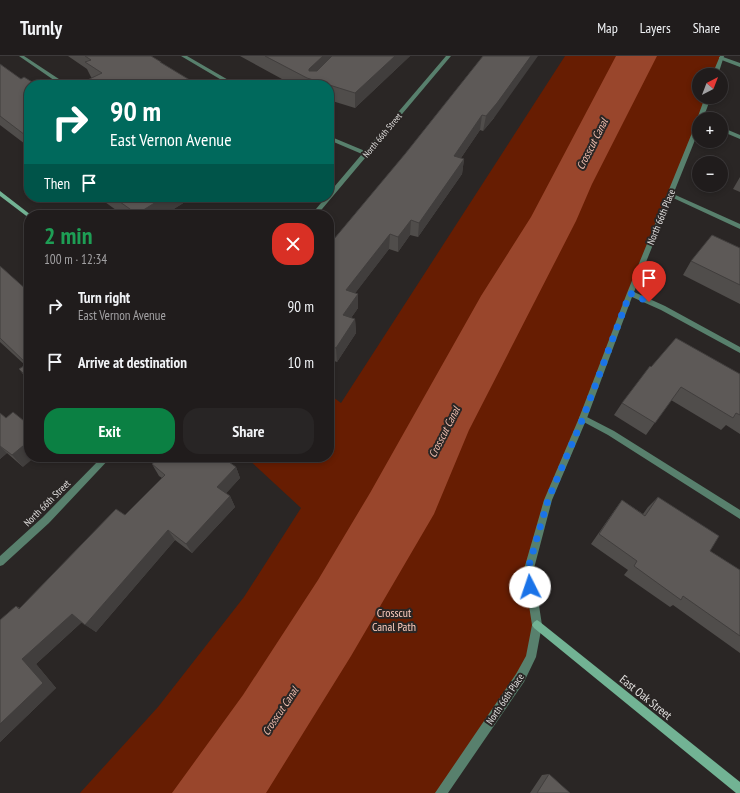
<!DOCTYPE html>
<html lang="en">
<head>
<meta charset="utf-8">
<style>
	body { margin:0; font-family:"PT Sans Narrow",sans-serif; background:#282525; color:#f1f3f6; height:100vh; display:flex; flex-direction:column; font-size:15px; white-space:nowrap }
	* { box-sizing:border-box; margin:0 }
	p { font-size:13px; color:#a2a1a3 }
	.icon { flex:none; width:22px; height:22px; fill:none; stroke:currentColor; stroke-width:2; stroke-linecap:round; stroke-linejoin:round }
	.map { position:relative; flex:1; overflow:hidden }
	.details { position:absolute; left:24px; top:154px; width:310px; height:252px; display:flex; flex-direction:column; background:#201c1c; border-radius:16px; box-shadow:0 2px 6px #0003,0 0 0 1px #3d3a3b }
	.details>* { flex:none }
	.banner { position:absolute; left:24px; top:24px; width:310px; height:122px; border-radius:16px; box-shadow:0 2px 6px #0003,0 0 0 1px #3d3a3b; background:#00695c; color:#fff; overflow:hidden }
	.needle { width:26px; rotate:42deg }
	.buttons { position:absolute; left:692px; top:12px; display:grid; gap:8px }
	.buttons a { display:grid; place-items:center; width:36px; height:36px; border-radius:50%; background:#201c1c; box-shadow:0 2px 6px #0003,0 0 0 1px #3d3a3b; font-size:20px }
	.pin { position:absolute; display:grid; place-items:center; width:34px; height:34px; color:#fff; margin:-41px -17px; border-radius:50% 50% 50% 0; rotate:-45deg; box-shadow:0 0 4px #0007 }
	.pin .icon { rotate:45deg }
	.me { position:absolute; width:44px; margin:-22px; rotate:356deg; stroke-linejoin:round; filter:drop-shadow(0 0 3px #0008) }
	.turn { display:flex; align-items:center; gap:14px; height:84px; padding:0 20px; font-size:18px }
	.turn .icon { width:52px; height:52px; stroke-width:2.5 }
	.turn b { display:block; font-size:28px; line-height:34px }
	.then { display:flex; align-items:center; height:38px; padding:0 20px; background:#0003; gap:8px; font-size:15px }
	.round { display:grid; place-items:center; flex:none; width:42px; height:42px; border-radius:16px; background:#282525 }
	.overview { display:flex; align-items:center; justify-content:space-between; height:68px; padding:0 20px }
	h1 { font-size:24px; font-weight:700; line-height:30px; color:#1e9e55 }
	.action { display:flex; gap:8px; margin-top:auto; padding:8px 20px }
	.action a { flex:1; height:46px; border-radius:16px; background:#0b8043; color:#fff; font-size:16px; font-weight:700; line-height:46px; text-align:center }
	.action a+a { background:#282525; color:#f1f3f6 }
	ul { padding:0; list-style:none }
	li { display:flex; align-items:center; gap:12px; height:56px; padding:0 20px }
	li div { flex:1 }
	li b { display:block; font-size:15px }
	li em { font-style:normal }
	header { display:flex; align-items:center; gap:24px; box-sizing:border-box; height:56px; padding:0 20px; background:#201c1c; border-bottom:1px solid #3d3a3b }
	header strong { font-size:19px }
	nav { display:flex; gap:22px; margin-inline-start:auto; font-size:14px }
	.map>svg:first-child { display:block }
	.green { fill:#671d02 }
	.water { fill:#99462c }
	.lines { fill:none; stroke-linecap:round; stroke-linejoin:round }
	.lane { fill:#58806d; fill-rule:evenodd }
	.street { fill:#58806d; fill-rule:evenodd }
	.secondary { fill:#72b394; fill-rule:evenodd }
	.wall { fill:#504d4b }
	.shaded-wall { fill:#413e3d }
	.building { fill:#5d5957; stroke:#413e3d }
	.route { stroke:#1a73e8; stroke-width:7; stroke-dasharray:0 12.6 }
	.labels { text-anchor:middle; dominant-baseline:central; stroke-width:4; stroke-linejoin:round; paint-order:stroke }
	.far-street-label { font-size:9px; fill:#e4e2e1; stroke:#2a2625 }
	.street-label { font-size:10px; fill:#e4e2e1; stroke:#2a2625 }
	.water-label { font-size:11px; font-style:italic; fill:#f0bfb0; stroke:#2a2625 }
	.near-park-label { font-size:12px; fill:#fecdbe; stroke:#2a2625 }
	.near-street-label { font-size:12px; fill:#e4e2e1; stroke:#2a2625 }
</style>
</head>
<body>
<header>
<strong>Turnly</strong>
<nav><a>Map</a><a>Layers</a><a>Share</a></nav>
</header>
<div class="map">
<svg width="740" height="737" viewBox="0 0 740 737">
	<rect width="100%" height="100%" fill="#2a2625"/>
	<path class="green" d="M565 0H722L715 19H699V41H708L699 63V67L548 444 527 520 533 543 531 601 441 737H80L158 651 244 541 301 452 246 401H329V338L341 347Z"/>
	<path class="water" d="M616 0H657L592 128 576 165 469 374 434 458 351 600 266 737H172L243 639 318 524 370 437 481 240 531 161Z"/>
	<g class="lines">
		<path class="lane" d="M19 0H24L68 29H61Z
			M719 1H723L740 7V11L719 3Z
			M671 137 740 168V173L669 140 668 139Z
			M583 359 614 375 740 454V463L608 379 580 364 579 362 580 360Z"/>
		<path class="street" d="M181 0H187L237 29H230Z
			M446 0H451L317 159H311L326 141H329V137L362 98 329 84V80L365 95Z
			M720 0H724L718 19H712Z
			M705 41H711L703 63 698 64 697 63Z
			M699 65V74L634 236 665 250 740 291V297L661 254 632 241 587 362 552 444 532 520 538 543 542 569 536 601 524 626 448 737H435L516 618 526 600 532 569 528 543 522 520 544 444 579 362 627 237 696 67Z
			M721 71 740 79V83L721 75Z
			M102 401H111L49 467 3 509 0 510V500L43 461Z"/>
		<path class="secondary" d="M0 135 31 159H29V162L0 140Z
			M537 564 540 566 740 726V737H736L534 572 532 569 534 566Z"/>
	</g>
	<path class="wall" d="M68 0H151L161 6V7L92 22 91 21 87 13Z
		M240 0H410L355 52 329 44V29H293Z
		M483 0 494 62 483 75 480 74 461 102 464 103 462 118 418 181 410 179 398 196 389 193 355 237 358 238V252L351 262 355 263 356 277 337 306 329 303V189L405 98Z
		M0 8 29 29V91L0 69Z
		M740 121V136L733 133Z
		M98 141H193L164 159H123Z
		M740 192V248L683 219 691 205Z
		M0 210 29 236V326L19 313 25 309 0 286Z
		M651 311 740 318V378L726 369 721 374 671 344 646 379 614 359 622 347Z
		M0 357 6 362 23 411 7 397 0 403Z
		M152 408 236 411 240 422 226 437 230 440 235 451 192 497 175 484 96 576 82 566 36 608 56 632 0 686V564L16 550 20 552 125 459 162 422 159 420Z
		M658 441 710 495 740 514V597L673 549 670 551 624 519 628 514 591 488 614 455 622 444 643 458 648 451Z
		M549 718 570 737H530L542 719Z"/>
	<path class="shaded-wall" d="M323 0H337L309 23V13Z
		M395 0H410L355 52V37Z
		M531 0H538L494 62 483 75 486 60Z
		M482 59 480 74 452 115 454 100Z
		M464 103 462 118 418 181 419 167Z
		M164 141H193L164 159H137V158Z
		M411 164 410 179 398 196V181Z
		M390 178 389 193 347 248 346 234Z
		M358 238V252L344 272 343 259Z
		M355 263 356 277 337 306 336 292Z
		M29 385V401H35L23 411 12 399Z
		M0 390 7 397 0 403Z
		M236 411 240 422 222 442 217 431Z
		M230 440 235 451 192 497 186 488Z
		M168 474 175 484 96 576 85 569Z
		M72 558 83 565 36 608 56 632 0 686V668L22 603Z"/>
	<path class="building" d="M85 0H151L161 6H160L198 29H77L102 17 85 6 91 4Z
		M265 0H323L309 13V15H317L332 0H395L355 37 307 22Z
		M483 0H531L497 47 486 60 482 59 454 100 464 103 419 167 411 164 398 181 390 178 346 234 358 238 343 259 355 263 336 292 329 290V189L405 98Z
		M0 8 21 23 24 21 37 29H29V82L0 60Z
		M113 141H164L137 158Z
		M215 156 219 159H211Z
		M712 179 740 192V229L691 205Z
		M0 210 29 236V323L19 313 27 308 0 282Z
		M676 282 740 318V359L736 357 733 362 681 331 655 367 622 347 650 310 651 311Z
		M13 356 29 369V385L12 399 0 390V357L6 362Z
		M160 401H222L236 411 217 431 230 440 186 488 168 474 85 569 72 558 22 603 43 627 0 668V564L16 550 19 553 116 453 125 459 165 419 152 408Z
		M658 441 719 480 710 495 740 514V580L683 540 681 544 634 510 637 505 599 478 622 444 645 460Z
		M549 718 570 737H537Z"/>
	<g class="lines">
		<path class="route" d="M530 531 526 520 548 444 583 362 630 237 649 246"/>
	</g>
	<g class="labels">
		<g class="far-street-label">
			<text transform="translate(382 79) rotate(-50)">North 66th Street</text>
		</g>
		<g class="street-label">
			<text transform="translate(661 161) rotate(-68)">North 66th Place</text>
			<text transform="translate(47 447) rotate(-45)">North 66th Street</text>
			<text transform="translate(505 643) rotate(-56)">North 66th Place</text>
		</g>
		<g class="water-label">
			<text transform="translate(592 88) rotate(-63)">Crosscut Canal</text>
			<text transform="translate(444 376) rotate(-63)">Crosscut Canal</text>
			<text transform="translate(280 655) rotate(-56)">Crosscut Canal</text>
		</g>
		<g class="near-park-label">
			<text x="394" y="556">Crosscut<tspan x="394" dy="14">Canal Path</tspan></text>
		</g>
		<g class="near-street-label">
			<text transform="translate(646 641) rotate(39)">East Oak Street</text>
		</g>
	</g>
</svg>
<div class="buttons">
<a><svg class="needle" viewBox="-14 -14 28 28"><path d="M0-13l5 13h-10z" fill="#e53935"/><path d="M0 13l5-13h-10z" fill="#a2a1a3"/></svg></a>
<a>+</a>
<a>−</a>
</div>
<div class="pin" style="left:649px;top:246px;background:#d93025"><svg class="icon" aria-label="arrive" viewBox="0 0 24 24"><path d="M6 21V4h12l-3 4 3 4H6"/></svg></div>
<svg class="me" style="left:530px;top:531px" viewBox="-20 -20 40 40"><circle r="19" fill="#fff"/><path d="M0-13L10 11 0 6-10 11z" fill="#1a73e8"/></svg>
<div class="banner">
<div class="turn"><svg class="icon" aria-label="right" viewBox="0 0 24 24"><path d="M7 20v-9h11M14 6l5 5-5 5"/></svg><div><b>90 m</b>East Vernon Avenue</div></div>
<div class="then">Then<svg class="icon" aria-label="arrive" viewBox="0 0 24 24"><path d="M6 21V4h12l-3 4 3 4H6"/></svg></div>
</div>
<section class="details">
<div class="overview"><div><h1>2 min</h1><p>100 m · 12:34</p></div><a class="round" style="background:#d93025;color:#fff"><svg class="icon" aria-label="close" viewBox="0 0 24 24"><path d="M6 6l12 12M18 6L6 18"/></svg></a></div>
<ul>
<li><svg class="icon" aria-label="right" viewBox="0 0 24 24"><path d="M7 20v-9h11M14 6l5 5-5 5"/></svg><div><b>Turn right</b><p>East Vernon Avenue</p></div><em>90 m</em></li>
<li><svg class="icon" aria-label="arrive" viewBox="0 0 24 24"><path d="M6 21V4h12l-3 4 3 4H6"/></svg><div><b>Arrive at destination</b></div><em>10 m</em></li>
</ul>
<div class="action"><a>Exit</a><a>Share</a></div>
</section>
</div>
</body>
</html>
